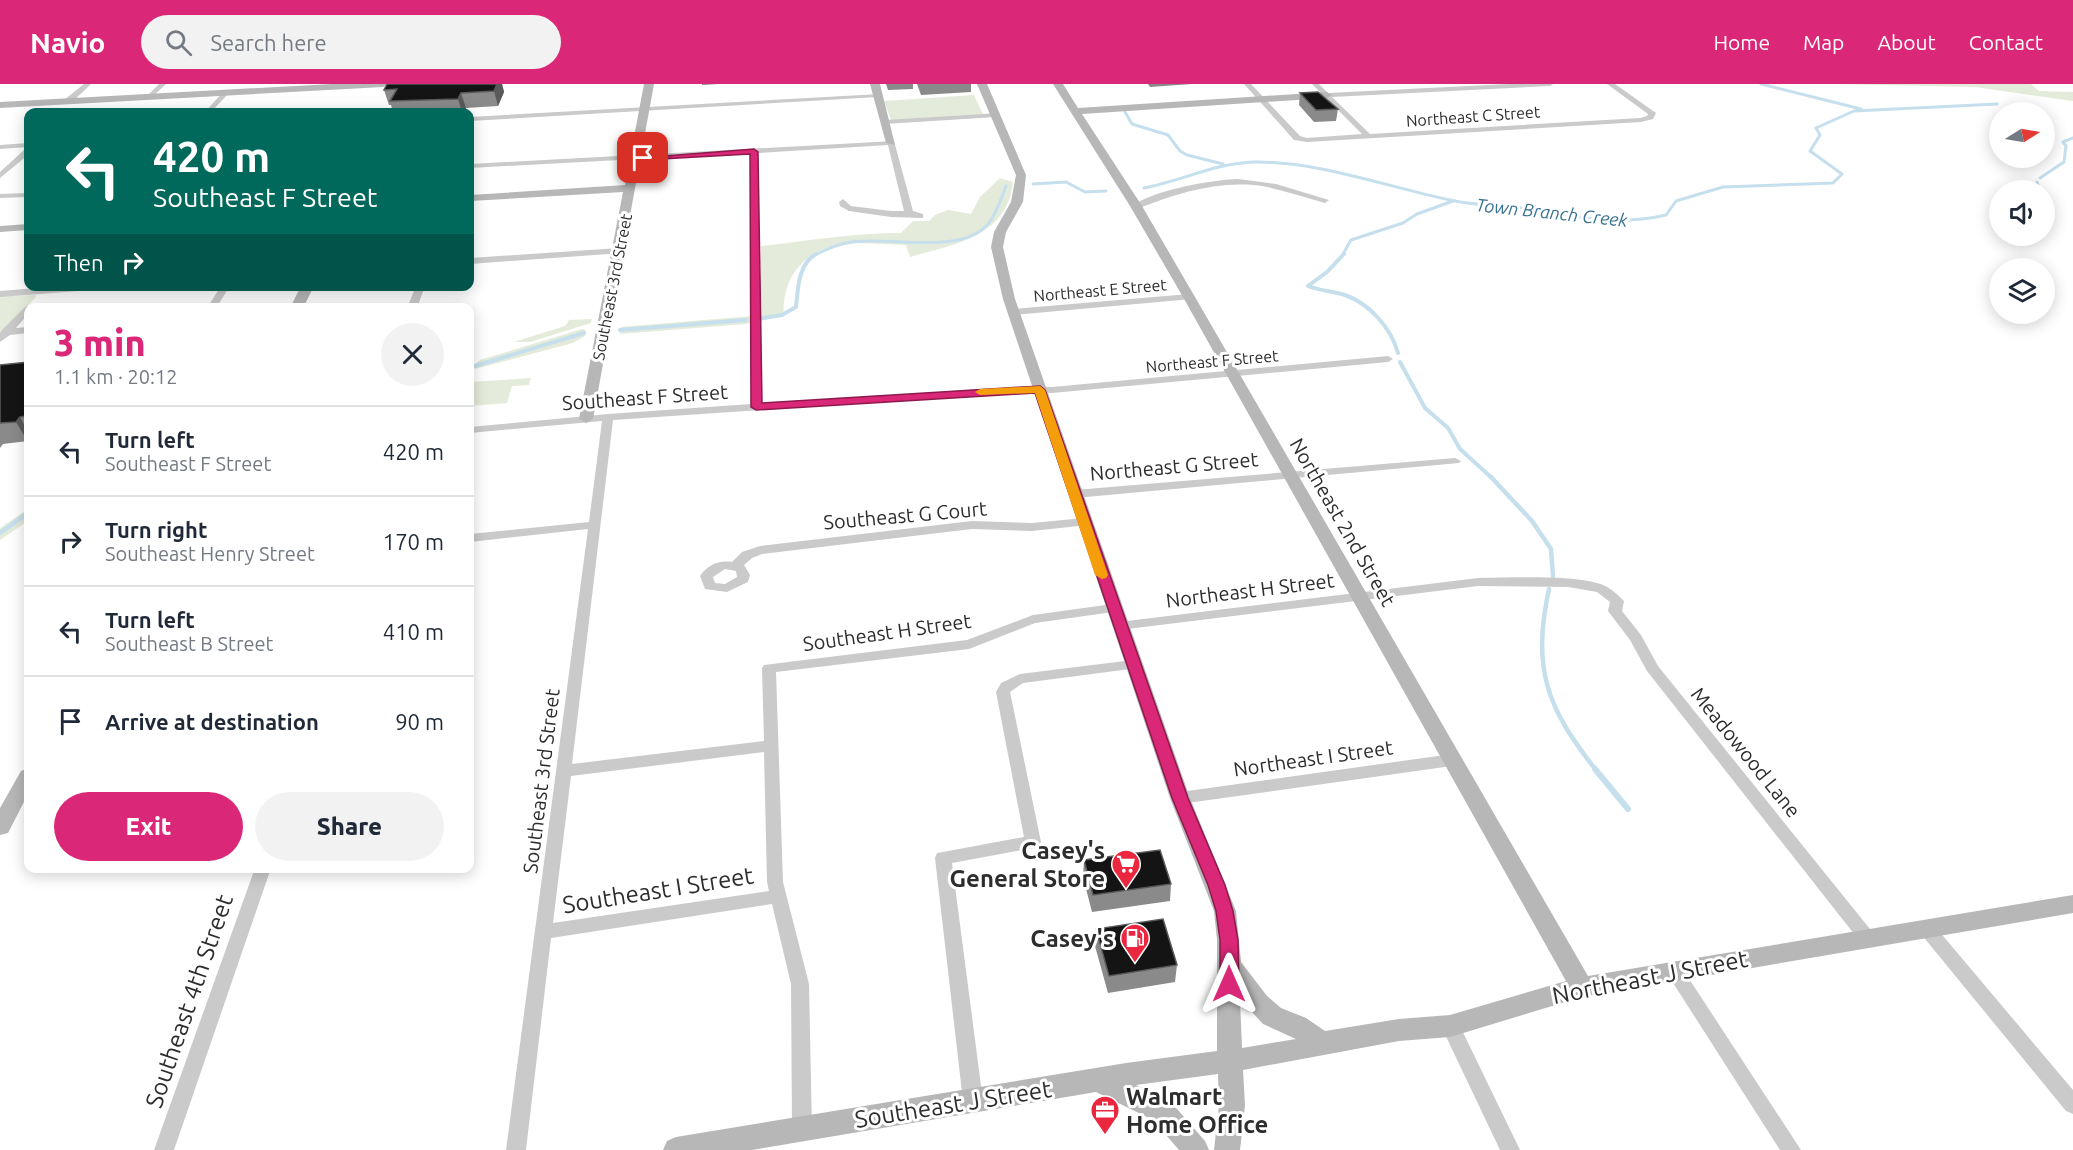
<!DOCTYPE html>
<html lang="en">
<head>
<meta charset="utf-8">
<style>
	body { margin:0; font-family:Ubuntu,sans-serif; background:#f2f2f3; color:#1f2937; height:100vh; display:flex; flex-direction:column; font-size:22px; white-space:nowrap }
	* { box-sizing:border-box; margin:0 }
	p { font-size:20px; color:#747a83 }
	.icon { flex:none; width:33px; height:33px; fill:none; stroke:currentColor; stroke-width:2; stroke-linecap:round; stroke-linejoin:round }
	.map { position:relative; flex:1; overflow:hidden }
	.side { position:absolute; left:24px; top:219px; width:450px; height:570px; display:flex; flex-direction:column; background:#fff; border-radius:12px; box-shadow:0 3px 15px #0003 }
	.side>* { flex:none }
	.guide { position:absolute; left:24px; top:24px; width:450px; height:183px; border-radius:12px; box-shadow:0 3px 15px #0003; background:#00695c; color:#fff; overflow:hidden }
	.needle { width:39px; rotate:79deg }
	.buttons { position:absolute; left:1989px; top:18px; display:grid; gap:12px }
	.buttons a { display:grid; place-items:center; width:66px; height:66px; border-radius:50%; background:#fff; box-shadow:0 3px 15px #0003; font-size:30px }
	.pin { position:absolute; display:grid; place-items:center; width:51px; height:51px; color:#fff; margin:-26px; border-radius:12px; box-shadow:0 3px 9px #0006 }
	.me { position:absolute; width:66px; margin:-33px; rotate:0deg; stroke-linejoin:round; filter:drop-shadow(0 0 4px #0008) }
	.turn { display:flex; align-items:center; gap:21px; height:126px; padding:0 30px; font-size:27px }
	.turn .icon { width:78px; height:78px; stroke-width:2.5 }
	.turn b { display:block; font-size:42px; line-height:51px }
	.then { display:flex; align-items:center; height:57px; padding:0 30px; background:#0003; gap:12px; font-size:22px }
	.round { display:grid; place-items:center; flex:none; width:63px; height:63px; border-radius:32px; background:#f2f2f3 }
	.overview { display:flex; align-items:center; justify-content:space-between; height:102px; padding:0 30px }
	h1 { font-size:36px; font-weight:800; line-height:45px; color:#db2777 }
	.action { display:flex; gap:12px; margin-top:auto; padding:12px 30px }
	.action a { flex:1; height:69px; border-radius:36px; background:#db2777; color:#fff; font-size:24px; font-weight:800; line-height:69px; text-align:center }
	.action a+a { background:#f2f2f3; color:#1f2937 }
	ul { padding:0; list-style:none }
	li { display:flex; align-items:center; gap:18px; height:90px; padding:0 30px; border-top:2px solid #e0e1e3 }
	li div { flex:1 }
	li b { display:block; font-size:22px }
	li em { font-style:normal }
	header { display:flex; align-items:center; gap:36px; box-sizing:border-box; height:84px; padding:0 30px; background:#db2777; color:#fff }
	header strong { font-size:28px }
	nav { display:flex; gap:33px; margin-inline-start:auto; font-size:21px }
	.search { width:420px; height:54px; background:#f2f2f3; display:flex; align-items:center; gap:15px; box-sizing:border-box; padding:0 21px; border-radius:33px; color:#747a83; font-size:22px }
	.map>svg:first-child { display:block }
	.green { fill:#e4ebda }
	.lines { fill:none; stroke-linecap:round; stroke-linejoin:round }
	.stream-far3 { stroke:#c5dfec; stroke-width:3 }
	.stream-far2 { stroke:#c5dfec; stroke-width:4 }
	.stream-far1 { stroke:#c5dfec; stroke-width:4.5 }
	.stream { stroke:#c5dfec; stroke-width:6 }
	.street { fill:#cacaca; fill-rule:evenodd }
	.secondary { fill:#b7b7b7; fill-rule:evenodd }
	.wall { fill:#8a8a8a }
	.shaded-wall { fill:#5a5a5a }
	.building { fill:#141414; stroke:#5a5a5a; stroke-width:1.5 }
	.route { fill:#db2777; stroke:#8e194d; stroke-width:1.5 }
	.slow { fill:#f59e0b }
	.labels { text-anchor:middle; dominant-baseline:central; stroke-width:6; stroke-linejoin:round; paint-order:stroke }
	.far-street-label { font-size:16px; fill:#2d2d2d; stroke:#fff }
	.far-water-label { font-size:18px; font-style:italic; fill:#387392; stroke:#fff }
	.street-label { font-size:20px; fill:#2d2d2d; stroke:#fff }
	.near-poi-label { font-size:24px; font-weight:bold; fill:#2d2d2d; stroke:#fff; text-anchor:end }
	.near-street-label { font-size:24px; fill:#2d2d2d; stroke:#fff }
</style>
</head>
<body>
<header>
<strong>Navio</strong>
<div class="search"><svg class="icon" aria-label="search" viewBox="0 0 24 24"><circle cx="10" cy="10" r="6"/><path d="M15 15l6 6"/></svg>Search here</div>
<nav><a>Home</a><a>Map</a><a>About</a><a>Contact</a></nav>
</header>
<div class="map">
<svg width="2073" height="1066" viewBox="0 0 2073 1066">
	<rect width="100%" height="100%" fill="#fff"/>
	<path class="green" d="M1833 0H2031L2039 7 2073 8V17L1975 3Z
		M974 11 983 30 891 36 884 17Z
		M1000 94 1013 98C1007 153 955 160 910 173L906 161C863 160 818 150 792 192 786 202 782 220 784 232L760 237 761 162C808 157 853 149 901 149L913 137H929L935 131 948 126 971 130 980 113Z
		M36 211V213L0 251V212Z
		M752 232V238L746 240 620 250 621 243Z
		M592 235 591 239 530 258H514L565 242 569 236Z
		M582 245 586 246 585 252 573 259 475 285V280L480 276Z
		M531 294 529 301 512 302 507 319 470 322V298Z
		M28 425V437L0 456V444Z"/>
	<g class="lines">
		<path class="stream-far3" d="M1761 0 1861 25
			M1125 28 1132 40 1168 51 1180 67 1187 71 1223 80
			M2040 94 2064 78 2066 62 2063 58 2073 54
			M2037 98 2040 106
			M1033 100 1066 98 1085 108 1106 107
			M1144 104C1181 97 1216 79 1254 78 1318 77 1388 103 1450 116 1476 122 1504 121 1531 125 1577 133 1620 142 1666 131L1676 117 1723 103 1833 99 1842 90 1810 67 1820 51 1816 44 1854 27 1997 20
			M813 172C826 165 838 160 852 158 890 152 960 172 988 140 997 129 1001 115 1006 102
			M1342 172 1351 156 1403 139 1417 130 1453 117"/>
		<path class="stream-far2" d="M1344 170 1327 188 1308 202C1320 207 1333 207 1345 211 1370 220 1391 244 1398 269
			M763 234 782 231 796 223C798 205 798 180 816 170
			M620 246 746 236
			M1400 278 1425 324 1448 344 1460 365 1493 395
			M475 282 584 249"/>
		<path class="stream-far1" d="M1491 393 1532 437 1551 465 1553 492
			M0 449 28 429
			M1549 505C1532 584 1546 623 1596 686"/>
		<path class="stream" d="M1595 685 1628 725"/>
		<path class="street" d="M84 0H91L70 20H64V16Z
			M159 0H166L151 14H147V12Z
			M1244 0H1251L1300 52 1307 54 1362 50 1312 0H1319L1328 9 1508 0H1553L1550 2 1332 13 1370 50 1640 34 1647 32 1648 30 1607 0H1615L1656 29 1653 35 1641 38 1307 58 1294 56Z
			M223 8 229 9 211 28H205Z
			M880 10V12L878 13 470 37V33Z
			M999 29 1000 31 996 33 885 40 881 38 885 36Z
			M894 57 913 127 923 130V134L891 133 849 127 840 122 839 118 843 115 851 122 891 127H904L888 61 758 69 761 320 1025 302 1052 303 1388 272 1393 275 1388 278 1052 309 1025 308 613 336 572 680 764 657 762 584 764 581 967 556 1033 531 1113 520 1120 524 1113 528 1035 539 969 565 776 588 783 798 809 900 812 1046 809 1053 802 1055 795 1053 792 1046 791 900 772 820 551 854 526 1066H506L588 445 470 458V450L589 438 602 337 470 349V343L608 330 751 320 750 69 470 84V80ZM764 668 767 798 769 807 553 839 571 692Z
			M28 59V63L0 65V61Z
			M25 65H28V71L0 94V88Z
			M1238 95 1276 100 1329 116 1325 119C1304 113 1283 106 1262 102 1218 96 1179 109 1139 124L1132 122C1154 106 1210 96 1238 95Z
			M28 109V113L0 114V110Z
			M619 164 623 167 622 169 470 180V174Z
			M61 202H108L104 205 0 213V207Z
			M221 202H230L216 224H207Z
			M416 202H425L417 224H407Z
			M1189 210 1194 213 1192 215 1013 231 1008 228 1013 225Z
			M28 222 32 224H28V230L16 244 28 243V249L10 251 0 258V249L2 246 25 223Z
			M1455 374 1461 377 1459 379 1075 414 1069 410 1075 406Z
			M1084 434 1088 435 1090 438 1088 441 1032 447 972 445 762 470 752 474 744 481 750 491 748 498 727 508 705 505 700 492C708 481 718 476 732 478L742 468 760 462 972 437 1032 439ZM725 485 736 487 737 493 725 500 715 499 713 493Z
			M1478 494C1509 494 1580 490 1605 502 1612 505 1619 512 1624 517L1622 527 1641 551 1658 582 1874 850 1877 855 1874 860 1868 862 1862 860 1647 587 1630 556 1608 527 1610 518 1597 508 1568 503 1478 502 1119 546 1112 542 1119 538Z
			M1133 576 1138 578 1140 581 1138 584 1023 599 1010 608 1041 758 1039 762 1033 764 952 779 983 1017 980 1023 973 1026 966 1023 963 1017 935 774 937 769 943 768 1024 753 996 608 1001 599 1020 590Z
			M1452 670 1457 672 1460 676 1457 680 1452 682 1180 720 1174 718 1172 714 1174 710 1180 708Z
			M255 784H271L174 1066H154Z
			M1927 838 1933 840 2073 1006V1030L2066 1027 1921 850 1918 845 1921 840Z
			M1674 878 1680 881 1801 1066H1780L1668 891 1665 886 1668 881Z
			M1450 934 1457 936 1520 1066H1500L1441 942 1443 936Z"/>
		<path class="secondary" d="M332 0H388L383 3 0 24V18Z
			M644 0H654L593 335 586 339 579 335 623 108 470 117V111L625 101Z
			M870 0H880L895 61 886 59Z
			M977 0H987L1026 91 1023 118 1006 148 1003 163 1015 215 1190 714 1236 827 1241 878 1267 912 1281 924 1306 934 1325 947 1399 935 1450 931 1566 897 1183 213 1130 122 1053 0H1063L1078 24 1327 8 1332 11 1327 14 1082 30 1142 122 1195 213 1588 892 2073 811V829L1582 913 1450 953 1399 957 1243 986 1245 1021 1240 1066H1214L1219 1021 1218 990 1136 1001 1171 1018 1205 1057 1209 1066H1179L1153 1036 1096 1008 752 1066H663L667 1057 676 1053 1126 979 1217 967V856L1214 827 1170 714 1003 215 991 163 994 148 1011 118 1016 91ZM1240 915 1263 940 1296 955 1242 964Z
			M28 140V146L0 148V142Z
			M301 202H314L303 224H290Z
			M28 684V710L8 749 0 751V724L21 687Z"/>
	</g>
	<path class="wall" d="M387 0H502L504 8 498 22 466 24 464 28H393L391 21H389L384 6Z
		M702 0H718L702 1Z
		M886 0H913V5L888 6Z
		M917 0H971V8L921 11Z
		M1148 0H1192L1150 3Z
		M1300 9 1338 25 1336 37 1314 38 1299 21Z
		M28 278V357L3 360 0 364V281Z
		M1084 776 1171 800 1170 817 1092 828 1083 793Z
		M1096 845 1177 881 1175 898 1108 909 1095 862Z"/>
	<path class="shaded-wall" d="M497 0H502L504 8 498 22 494 7Z
		M461 9 466 24 464 28H462L458 15Z
		M20 333 28 348V358L16 338Z"/>
	<path class="building" d="M387 0H497L494 7 461 9 458 15 390 17 397 5 384 6Z
		M1318 8 1338 25 1316 26 1300 9Z
		M28 278V329L26 332 20 333 16 338 0 339V281Z
		M1160 766 1171 800 1093 811 1084 776Z
		M1163 835 1177 881 1109 892 1096 845Z"/>
	<path class="route" d="M754 65 758 68 762 319 1040 302 1045 306 1188 714 1225 801 1233 827 1238 856 1239 900 1236 905 1229 908 1223 905 1220 900V856L1216 827 1208 801 1172 714 1035 309 756 326 751 323 750 70 643 76 639 74Z"/>
	<path class="slow" d="M1040 302 1045 306 1108 491 1106 494 1102 495 1095 491 1035 309 980 311 975 308 980 305Z"/>
	<defs>
		<g id="supermarket-pin" transform="scale(1.5)"><path d="M0 17L-7.5 6A9.5 9.5 0 1 1 7.5 6Z" fill="#eb273f" stroke="#fff"/><path d="M-6-5.5h2.5l.6 2H6L4.5 2H-2.5L-4.4-4H-6ZM-1.5 3.2a1.3 1.3 0 1 0 .1 0ZM3 3.2a1.3 1.3 0 1 0 .1 0Z" fill="#fff"/></g>
		<g id="fuel-pin" transform="scale(1.5)"><path d="M0 17L-7.5 6A9.5 9.5 0 1 1 7.5 6Z" fill="#eb273f" stroke="#fff"/><path d="M-5.5-6h7V0h2V4h1.3V-2.5L3-4.5l.8-.8L6-3V5H2.5V1h-1V6h-7ZM-4.2-4.7v3.2H.2V-4.7Z" fill="#fff"/></g>
		<g id="office-pin" transform="scale(1.5)"><path d="M0 17L-7.5 6A9.5 9.5 0 1 1 7.5 6Z" fill="#eb273f" stroke="#fff"/><path d="M-6-3h4V-5.5h4V-3h4V5H-6ZM-1-4.5V-3h2v-1.5ZM-6 0V1H6V0Z" fill="#fff"/></g>
	</defs>
	<g fill-rule="evenodd">
		<use href="#supermarket-pin" x="1126" y="780"/>
		<use href="#fuel-pin" x="1135" y="854"/>
		<use href="#office-pin" x="1105" y="1026"/>
	</g>
	<g class="labels">
		<g class="far-street-label">
			<text transform="translate(1473 32) rotate(-4)">Northeast C Street</text>
			<text transform="translate(612 203) rotate(-79)">Southeast 3rd Street</text>
			<text transform="translate(1100 206) rotate(-5)">Northeast E Street</text>
			<text transform="translate(1212 277) rotate(-5)">Northeast F Street</text>
		</g>
		<g class="far-water-label">
			<text transform="translate(1552 128) rotate(6)">Town Branch Creek</text>
		</g>
		<g class="street-label">
			<text transform="translate(645 313) rotate(-4)">Southeast F Street</text>
			<text transform="translate(1174 382) rotate(-5)">Northeast G Street</text>
			<text transform="translate(905 431) rotate(-5)">Southeast G Court</text>
			<text transform="translate(1343 438) rotate(60)">Northeast 2nd Street</text>
			<text transform="translate(1250 506) rotate(-7)">Northeast H Street</text>
			<text transform="translate(887 548) rotate(-8)">Southeast H Street</text>
			<text transform="translate(1746 668) rotate(51)">Meadowood Lane</text>
			<text transform="translate(1313 674) rotate(-8)">Northeast I Street</text>
			<text transform="translate(541 697) rotate(-83)">Southeast 3rd Street</text>
		</g>
		<g class="near-poi-label">
			<text x="1105" y="766">Casey's<tspan x="1105" dy="28">General Store</tspan></text>
			<text x="1114" y="854">Casey's</text>
			<text x="1126" y="1012" text-anchor="start">Walmart<tspan x="1126" dy="28">Home Office</tspan></text>
		</g>
		<g class="near-street-label">
			<text transform="translate(658 806) rotate(-9)">Southeast I Street</text>
			<text transform="translate(1650 893) rotate(-11)">Northeast J Street</text>
			<text transform="translate(189 917) rotate(-71)">Southeast 4th Street</text>
			<text transform="translate(953 1020) rotate(-9)">Southeast J Street</text>
		</g>
	</g>
</svg>
<div class="buttons">
<a><svg class="needle" viewBox="-14 -14 28 28"><path d="M0-13l5 13h-10z" fill="#e53935"/><path d="M0 13l5-13h-10z" fill="#747a83"/></svg></a>
<a><svg class="icon" aria-label="sound" viewBox="0 0 24 24"><path d="M4 9h4l5-4v14l-5-4H4zM17 9q2 3 0 6"/></svg></a>
<a><svg class="icon" aria-label="layers" viewBox="0 0 24 24"><path d="M12 4l9 5-9 5-9-5zM3 14l9 5 9-5"/></svg></a>
</div>
<div class="pin" style="left:643px;top:74px;background:#d93025"><svg class="icon" aria-label="arrive" viewBox="0 0 24 24"><path d="M6 21V4h12l-3 4 3 4H6"/></svg></div>
<svg class="me" style="left:1229px;top:900px" viewBox="-20 -20 40 40"><path d="M0-17L14 15 0 8-14 15z" fill="#db2777" stroke="#fff" stroke-width="4"/></svg>
<div class="guide">
<div class="turn"><svg class="icon" aria-label="left" viewBox="0 0 24 24"><path d="M17 20v-9H6M10 6l-5 5 5 5"/></svg><div><b>420 m</b>Southeast F Street</div></div>
<div class="then">Then<svg class="icon" aria-label="right" viewBox="0 0 24 24"><path d="M7 20v-9h11M14 6l5 5-5 5"/></svg></div>
</div>
<section class="side">
<div class="overview"><div><h1>3 min</h1><p>1.1 km · 20:12</p></div><a class="round"><svg class="icon" aria-label="close" viewBox="0 0 24 24"><path d="M6 6l12 12M18 6L6 18"/></svg></a></div>
<ul>
<li><svg class="icon" aria-label="left" viewBox="0 0 24 24"><path d="M17 20v-9H6M10 6l-5 5 5 5"/></svg><div><b>Turn left</b><p>Southeast F Street</p></div><em>420 m</em></li>
<li><svg class="icon" aria-label="right" viewBox="0 0 24 24"><path d="M7 20v-9h11M14 6l5 5-5 5"/></svg><div><b>Turn right</b><p>Southeast Henry Street</p></div><em>170 m</em></li>
<li><svg class="icon" aria-label="left" viewBox="0 0 24 24"><path d="M17 20v-9H6M10 6l-5 5 5 5"/></svg><div><b>Turn left</b><p>Southeast B Street</p></div><em>410 m</em></li>
<li><svg class="icon" aria-label="arrive" viewBox="0 0 24 24"><path d="M6 21V4h12l-3 4 3 4H6"/></svg><div><b>Arrive at destination</b></div><em>90 m</em></li>
</ul>
<div class="action"><a>Exit</a><a>Share</a></div>
</section>
</div>
</body>
</html>
